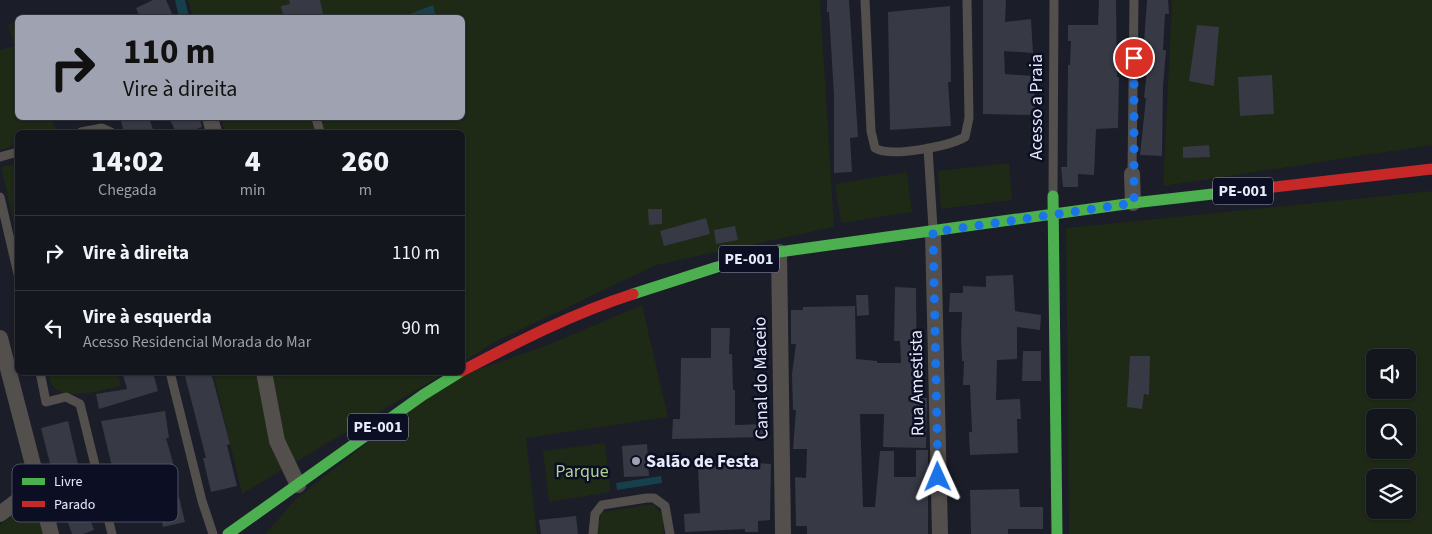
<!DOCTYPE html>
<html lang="pt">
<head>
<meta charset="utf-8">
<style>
	body { margin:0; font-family:"Source Sans 3",sans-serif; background:#21232b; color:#f1f3f6; height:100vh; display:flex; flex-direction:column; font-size:19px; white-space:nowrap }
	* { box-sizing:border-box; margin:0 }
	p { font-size:16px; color:#9d9fa4 }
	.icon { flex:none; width:28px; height:28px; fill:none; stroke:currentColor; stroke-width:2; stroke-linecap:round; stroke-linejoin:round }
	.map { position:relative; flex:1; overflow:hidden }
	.sheet { position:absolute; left:15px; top:130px; width:450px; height:245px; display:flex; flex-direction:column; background:#14161e; border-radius:8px; box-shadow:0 1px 4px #0004,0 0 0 1px #33353c }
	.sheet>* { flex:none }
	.guide { position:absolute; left:15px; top:15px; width:450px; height:105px; border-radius:8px; box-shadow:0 1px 4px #0004,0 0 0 1px #33353c; background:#9fa2b0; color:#111; overflow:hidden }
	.controls { position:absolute; left:1366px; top:349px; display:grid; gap:10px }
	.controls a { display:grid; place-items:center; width:50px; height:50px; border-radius:8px; background:#14161e; box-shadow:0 1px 4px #0004,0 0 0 1px #33353c; font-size:25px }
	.pin { position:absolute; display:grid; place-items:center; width:42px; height:42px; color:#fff; margin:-21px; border:2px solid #fff; border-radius:50%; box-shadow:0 1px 5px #0007 }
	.me { position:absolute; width:55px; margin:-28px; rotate:359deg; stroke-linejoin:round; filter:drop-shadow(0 0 4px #0008) }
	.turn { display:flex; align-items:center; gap:18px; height:105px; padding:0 25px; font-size:22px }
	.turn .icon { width:65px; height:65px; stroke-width:2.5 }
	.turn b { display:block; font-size:35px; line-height:42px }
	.eta { display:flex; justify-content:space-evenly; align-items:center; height:85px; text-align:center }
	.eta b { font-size:30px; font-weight:800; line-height:35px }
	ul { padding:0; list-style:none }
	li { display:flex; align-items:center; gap:15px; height:75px; padding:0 25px; border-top:1px solid #33353c }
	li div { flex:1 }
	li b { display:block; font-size:19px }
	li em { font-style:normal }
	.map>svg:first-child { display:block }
	.green { fill:#1e2916; fill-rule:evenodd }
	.water { fill:#16404b }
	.building { fill:#373945 }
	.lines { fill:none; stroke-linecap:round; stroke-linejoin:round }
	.lane { stroke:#534f4c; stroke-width:9 }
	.street { stroke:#534f4c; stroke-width:16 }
	.fast { stroke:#4caf50; stroke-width:11 }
	.jam { stroke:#c62828; stroke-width:11 }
	.route { stroke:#1a73e8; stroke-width:9; stroke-dasharray:0 16.2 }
	.poi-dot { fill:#9fa2b0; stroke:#0c0f24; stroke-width:2 }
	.labels { text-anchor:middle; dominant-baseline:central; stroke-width:5; stroke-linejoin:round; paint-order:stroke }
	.shield { fill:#0c0f24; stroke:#a5a8b9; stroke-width:1 }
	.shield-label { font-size:16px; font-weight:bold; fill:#e6eaf9 }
	.street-label { font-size:18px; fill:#e6eaf9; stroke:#0c0f24 }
	.poi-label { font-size:18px; font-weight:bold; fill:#e6eaf9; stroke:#0c0f24; text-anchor:start }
	.park-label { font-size:18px; fill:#b0d391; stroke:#0c0f24 }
	.key { fill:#0c0f24; stroke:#4d5164; stroke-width:1 }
	.key-label { font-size:14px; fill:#e6eaf9 }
</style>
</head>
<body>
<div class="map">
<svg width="1432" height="534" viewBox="0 0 1432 534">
	<rect width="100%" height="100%" fill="#1b1d28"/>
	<path class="green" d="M188 0H820L834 227 656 265 493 343 463 362 462 132H225L221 118H462V18L193 17Z
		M1172 0H1432V145L1163 186Z
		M17 20 18 118H52L56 132H18L17 145 0 150V50L14 46 8 25Z
		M17 163H18L17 237 1 167Z
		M1009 163 1012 200 941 209 938 171Z
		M907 172 912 212 841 223 835 184Z
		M1432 191V534H1069L1066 228ZM1375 358H1408V390H1375ZM1375 418H1408V450H1375ZM1375 478H1408V510H1375Z
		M642 305 668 417 526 438 537 534H265L296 499 445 381 545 346Z
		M213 372 445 373 242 494Z
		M49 373H118L121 386C104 390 63 403 51 384 50 382 49 376 49 373Z
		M605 443 610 492 549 502 543 451Z
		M35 496 45 534H0V525Z
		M654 504 663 516 664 534H598L597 528 602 512Z"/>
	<path class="water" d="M175 0H185L189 17H179Z
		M433 5 436 17H402Z
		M661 476 662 483 617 490 616 483Z"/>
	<path class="building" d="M153 0H166L174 18H140L136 8Z
		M289 0H320L324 18H284L281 6 290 4Z
		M827 0H849L858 137 850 138 852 172 834 173V96L829 12H827Z
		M983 0H1006L1005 22 1031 19 1033 53 1004 51 1005 74 1034 76 1035 115 983 114Z
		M1099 0H1116L1117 77H1119L1118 128 1096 129 1094 175 1078 174V187H1063L1061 167H1067L1068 65H1070L1071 41H1068V25H1098Z
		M1147 0H1168L1169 14H1165L1163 50H1166L1163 87 1162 156 1140 155 1146 98H1144L1147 70H1144L1150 42 1144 43Z
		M950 6 951 82H948L951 126 890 130 888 12Z
		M1197 25 1219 27 1214 86 1189 81Z
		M1272 75 1274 114 1240 116 1238 77Z
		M120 118H149L154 132H124Z
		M169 118H200L202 127 188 132H176Z
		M1209 145 1210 157 1183 158V147Z
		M648 209H662V224L649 225Z
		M706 218 710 234 664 246 660 231Z
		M735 226 738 240 716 244 714 230Z
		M1013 275 1015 311 1041 315 1040 330 1017 327V359L997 360 996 400 1020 399 1021 419H1017L1018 453 970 455 969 432H972L970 385H963L964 361H962L961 338 962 312H949L950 293H963V286L986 287V276Z
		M895 287 916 288 917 398H927L926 448 883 447 884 414H860L863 507H875L880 451H894V477H916V450H928V534H807V526H796L795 477 806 478 807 449H793L796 410H793L792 374 796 344H791V310H803V307L855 306 856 359 877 361V363H901L900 341H894Z
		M856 295H868L869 315 857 316Z
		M711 328H730L729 354H732L733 390H735V425L765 424V437L672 439 673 419H680L681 358H711Z
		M1023 351H1041V381H1022Z
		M1130 356H1150L1149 395 1144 394 1142 409 1127 407Z
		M132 372H153L158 391 99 409 96 394 127 389 123 375Z
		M199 372H211L230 444 227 445 237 486 211 492 203 458H206L185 376Z
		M165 411 169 438H166L176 473 145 482 148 498 117 505 111 476 114 475 101 421Z
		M68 421 84 490 80 491 94 530 83 534H72L57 491 41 428Z
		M647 444 649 476 624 477 622 446Z
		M721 458 757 459V463L771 464 770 520 758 521V532H745V529L685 532 684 514 700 513 698 466H720Z
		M1019 489 1020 507H1043V529H1008V534H971L970 490Z
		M179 497 185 522 163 527 157 502Z
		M576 516 578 534H541L539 520Z"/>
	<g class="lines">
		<path class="lane" d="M865 0 871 131 875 148C891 158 949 146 965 137L969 118 967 0
			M316 118 320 132
			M81 132 102 128 111 132
			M928 148 933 228
			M0 157 18 152
			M1132 174 1134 0
			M1053 195 1054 0
			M0 197 18 274
			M40 372 46 402 66 397 80 404 112 534
			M170 372 202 501 213 534
			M593 534 595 514 602 505 647 498H654L665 506 670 534"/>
		<path class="street" d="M210 118 214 132
			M1132 174 1133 203
			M933 232 940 534
			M779 252 783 534
			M0 338 51 534
			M264 372 277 441 298 485
			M0 514 38 485"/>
		<path class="fast" d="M1053 196 1057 534
			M633 294 717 267 779 252 1133 203 1257 189
			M228 534 423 395 460 372"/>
		<path class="jam" d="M1257 189 1432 169
			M462 371C517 342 574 313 633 294"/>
	</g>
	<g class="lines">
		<path class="route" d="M938 477 933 232 1134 203V58"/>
	</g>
	<circle class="poi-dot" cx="636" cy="461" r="5"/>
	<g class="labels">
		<g class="shield">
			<rect x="1213" y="177.5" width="60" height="27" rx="4"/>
			<rect x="719" y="245.5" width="60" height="27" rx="4"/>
			<rect x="348" y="413.5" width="60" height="27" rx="4"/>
		</g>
		<g class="shield-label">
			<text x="1243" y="191">PE-001</text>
			<text x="749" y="259">PE-001</text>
			<text x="378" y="427">PE-001</text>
		</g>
		<g class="street-label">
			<text transform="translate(1036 107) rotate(-90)">Acesso a Praia</text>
			<text transform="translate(761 378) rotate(-91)">Canal do Maceio</text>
			<text transform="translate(917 383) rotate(-91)">Rua Amestista</text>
		</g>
		<g class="poi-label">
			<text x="646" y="461">Salão de Festa</text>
		</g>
		<g class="park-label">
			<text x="582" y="471">Parque</text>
		</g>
	</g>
	<rect x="12" y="464" width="166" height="58" rx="8" class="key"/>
	<rect x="22" y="478" width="23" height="7" fill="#4caf50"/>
	<rect x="22" y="501" width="23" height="6" fill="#c62828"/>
	<g class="key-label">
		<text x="54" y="486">Livre</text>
		<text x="54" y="509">Parado</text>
	</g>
</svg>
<div class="controls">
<a><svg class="icon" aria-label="sound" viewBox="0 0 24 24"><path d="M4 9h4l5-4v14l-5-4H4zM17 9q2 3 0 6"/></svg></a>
<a><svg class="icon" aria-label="search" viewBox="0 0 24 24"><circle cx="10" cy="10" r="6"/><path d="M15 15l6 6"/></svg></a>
<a><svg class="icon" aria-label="layers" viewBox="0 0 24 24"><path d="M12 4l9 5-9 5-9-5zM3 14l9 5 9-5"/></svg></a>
</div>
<div class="pin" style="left:1134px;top:58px;background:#d93025"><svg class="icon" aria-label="arrive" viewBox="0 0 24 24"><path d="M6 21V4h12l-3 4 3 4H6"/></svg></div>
<svg class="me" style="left:938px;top:477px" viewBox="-20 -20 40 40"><path d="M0-17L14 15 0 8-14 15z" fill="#1a73e8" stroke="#fff" stroke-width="4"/></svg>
<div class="guide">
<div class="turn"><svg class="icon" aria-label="right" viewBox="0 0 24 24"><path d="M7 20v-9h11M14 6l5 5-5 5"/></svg><div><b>110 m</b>Vire à direita</div></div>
</div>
<section class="sheet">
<div class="eta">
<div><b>14:02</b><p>Chegada</p></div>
<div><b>4</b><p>min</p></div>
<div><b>260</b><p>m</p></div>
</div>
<ul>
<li><svg class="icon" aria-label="right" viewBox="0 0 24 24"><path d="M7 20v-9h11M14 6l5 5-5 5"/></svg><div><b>Vire à direita</b></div><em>110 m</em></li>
<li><svg class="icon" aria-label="left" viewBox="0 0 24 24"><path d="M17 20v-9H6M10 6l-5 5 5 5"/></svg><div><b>Vire à esquerda</b><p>Acesso Residencial Morada do Mar</p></div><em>90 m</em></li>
</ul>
</section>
</div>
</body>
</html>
